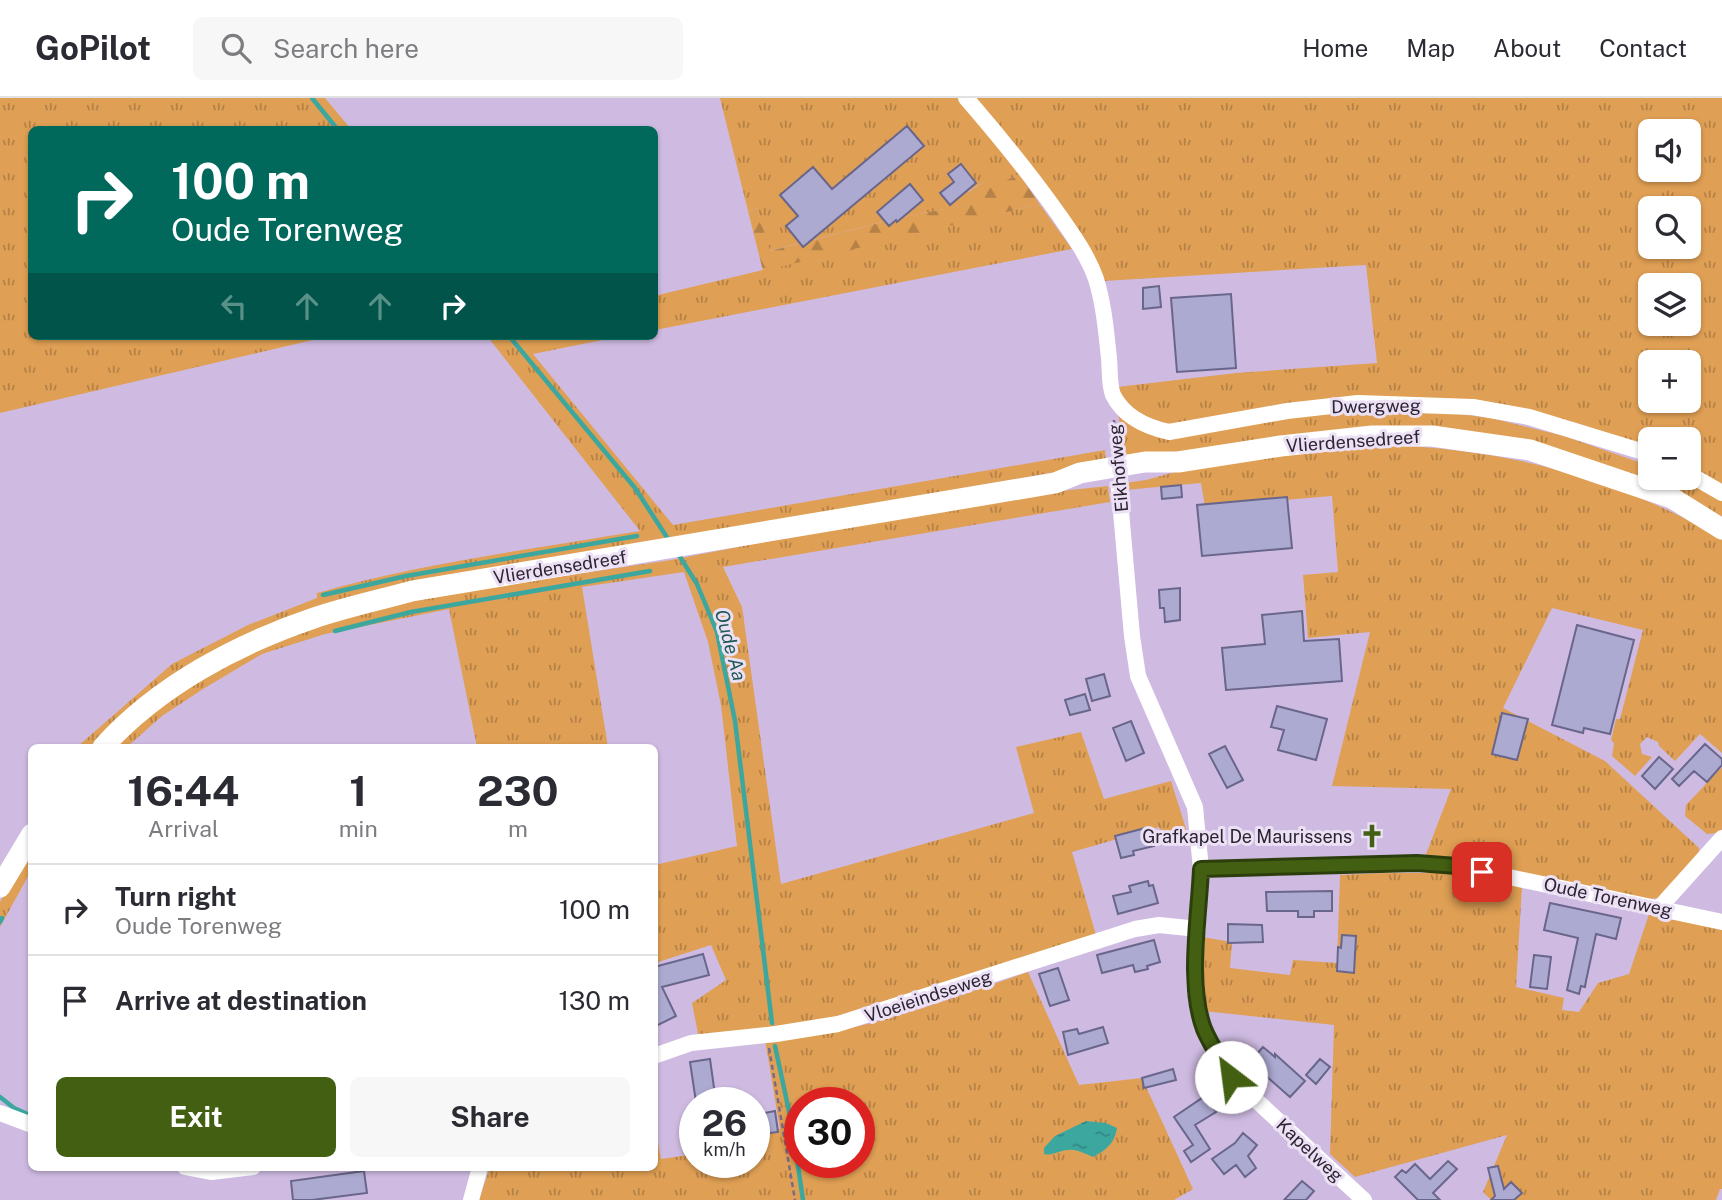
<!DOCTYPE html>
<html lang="en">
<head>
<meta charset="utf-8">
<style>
	body { margin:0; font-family:"Public Sans",sans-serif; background:#f7f7f7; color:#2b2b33; height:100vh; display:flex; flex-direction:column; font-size:26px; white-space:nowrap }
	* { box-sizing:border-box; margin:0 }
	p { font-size:23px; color:#7c7c81 }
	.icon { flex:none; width:38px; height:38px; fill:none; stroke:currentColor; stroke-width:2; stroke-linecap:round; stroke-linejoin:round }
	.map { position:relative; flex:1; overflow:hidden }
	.sheet { position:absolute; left:28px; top:646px; width:630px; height:427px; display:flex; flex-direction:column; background:#fff; border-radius:10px; box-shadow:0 2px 5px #0004 }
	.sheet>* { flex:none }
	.top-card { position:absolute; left:28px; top:28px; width:630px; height:214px; border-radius:10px; box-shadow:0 2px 5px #0004; background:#00695c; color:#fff; overflow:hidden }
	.controls { position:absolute; left:1638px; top:21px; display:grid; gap:14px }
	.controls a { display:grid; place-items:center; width:63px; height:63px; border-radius:10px; background:#fff; box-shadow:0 2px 5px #0004; font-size:35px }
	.speed { position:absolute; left:679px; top:989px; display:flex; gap:14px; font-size:35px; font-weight:700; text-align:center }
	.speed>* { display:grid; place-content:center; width:91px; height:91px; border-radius:50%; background:#fff; box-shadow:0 2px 5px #0004; line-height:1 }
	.speed small { font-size:18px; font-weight:400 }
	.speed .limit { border:10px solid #d22; background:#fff; color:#111 }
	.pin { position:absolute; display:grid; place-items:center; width:60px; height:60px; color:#fff; margin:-30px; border-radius:14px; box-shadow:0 4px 10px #0006 }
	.me { position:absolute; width:77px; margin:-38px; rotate:330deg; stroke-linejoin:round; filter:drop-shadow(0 0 5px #0008) }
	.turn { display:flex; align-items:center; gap:24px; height:147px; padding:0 28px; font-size:32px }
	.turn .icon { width:91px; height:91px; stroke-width:2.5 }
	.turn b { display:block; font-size:49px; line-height:60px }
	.lanes { display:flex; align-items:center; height:66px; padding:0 28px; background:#0003; justify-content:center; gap:35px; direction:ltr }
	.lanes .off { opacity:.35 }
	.eta { display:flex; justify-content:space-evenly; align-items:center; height:119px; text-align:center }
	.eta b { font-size:42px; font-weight:700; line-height:49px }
	.cta { display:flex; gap:14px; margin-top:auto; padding:14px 28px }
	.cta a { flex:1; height:80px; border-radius:10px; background:#436012; color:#fff; font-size:28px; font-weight:700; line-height:80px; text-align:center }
	.cta a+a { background:#f7f7f7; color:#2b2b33 }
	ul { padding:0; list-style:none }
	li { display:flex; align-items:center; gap:21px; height:91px; padding:0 28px; border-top:2px solid #e1e1e2 }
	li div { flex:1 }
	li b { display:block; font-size:26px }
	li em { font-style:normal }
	header { display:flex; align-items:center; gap:42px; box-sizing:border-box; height:98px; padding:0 35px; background:#fff; border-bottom:2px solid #e1e1e2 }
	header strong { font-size:33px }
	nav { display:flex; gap:38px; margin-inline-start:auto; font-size:24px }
	.search { width:490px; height:63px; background:#f7f7f7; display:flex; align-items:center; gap:18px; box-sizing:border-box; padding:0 24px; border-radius:10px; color:#7c7c81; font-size:26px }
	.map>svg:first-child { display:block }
	.grass { fill:url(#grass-tufts); fill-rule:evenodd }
	.forest { fill:url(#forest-firs) }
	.water { fill:url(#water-ripples) }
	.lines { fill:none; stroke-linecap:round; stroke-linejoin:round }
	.stream { stroke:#3ba79f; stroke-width:4.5 }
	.building { fill:#adaad2; stroke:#69668b; stroke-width:2 }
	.path { stroke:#796b86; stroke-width:2.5; stroke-dasharray:5 3.5; stroke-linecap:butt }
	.street { stroke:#fff; stroke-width:16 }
	.secondary { stroke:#fff; stroke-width:21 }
	.route-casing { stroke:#2c3e0c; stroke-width:18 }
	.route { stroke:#436012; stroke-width:12 }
	.labels { text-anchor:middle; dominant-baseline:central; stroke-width:6; stroke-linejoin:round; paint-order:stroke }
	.street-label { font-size:18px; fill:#2c2433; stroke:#ebe0f4 }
	.poi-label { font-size:18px; fill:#2c2433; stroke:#ebe0f4; text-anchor:end }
	.water-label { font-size:19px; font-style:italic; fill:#205a56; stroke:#ebe0f4 }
</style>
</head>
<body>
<header>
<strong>GoPilot</strong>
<div class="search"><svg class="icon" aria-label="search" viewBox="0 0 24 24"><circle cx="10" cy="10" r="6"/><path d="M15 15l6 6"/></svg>Search here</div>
<nav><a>Home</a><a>Map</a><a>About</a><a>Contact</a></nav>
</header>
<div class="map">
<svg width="1722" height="1102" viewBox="0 0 1722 1102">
	<defs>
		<pattern id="grass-tufts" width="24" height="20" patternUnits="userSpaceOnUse" patternTransform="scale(1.75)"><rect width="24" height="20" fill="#df9f54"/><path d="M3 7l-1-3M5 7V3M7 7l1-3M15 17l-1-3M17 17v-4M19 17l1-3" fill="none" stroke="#b58146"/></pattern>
		<pattern id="forest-firs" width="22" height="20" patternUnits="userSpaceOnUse" patternTransform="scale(1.75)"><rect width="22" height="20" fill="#df9f54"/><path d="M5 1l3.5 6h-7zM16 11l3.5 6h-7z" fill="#b58146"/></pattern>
		<pattern id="water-ripples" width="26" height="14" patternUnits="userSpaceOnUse" patternTransform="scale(1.75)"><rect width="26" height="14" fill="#3ba79f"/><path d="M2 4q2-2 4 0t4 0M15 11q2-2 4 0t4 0" fill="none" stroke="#328882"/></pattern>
	</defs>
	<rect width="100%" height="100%" fill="#cfbbe2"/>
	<path class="grass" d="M0 0H325L351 31 32 32V238H330L0 315Z
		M720 0H958L1019 76 991 91 984 84 968 93 971 106 898 120 769 153 757 110 748 113Z
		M975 0H1722V388L1689 369V341H1650V353L1583 327 1542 316 1453 301 1384 299 1169 326C1143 319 1131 313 1117 289L1236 275 1377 265 1366 167 1104 183ZM1650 33H1689V72H1650ZM1650 110H1689V149H1650ZM1650 187H1689V226H1650ZM1650 264H1689V303H1650Z
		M1035 107 1041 108 1072 151 655 232 654 198Z
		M487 238H622L533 256 673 427 1105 352 1106 365 367 497 124 617 90 649H77L172 566 248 527 317 500V495C422 465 532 451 640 433Z
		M1118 309 1152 333 1349 313 1442 314 1491 320 1564 338 1650 368V380H1679L1722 403V423L1476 338 1123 362Z
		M1391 347C1507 352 1623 380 1722 442V655L1700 636 1675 663 1659 648 1658 644 1647 639 1640 646 1642 656 1652 659 1635 678 1612 658 1614 645 1611 642 1616 621H1620L1643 532 1552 510 1503 610 1605 663 1699 750V756L1658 800 1648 801 1423 764 1451 691 1332 688 1370 534 1308 540 1303 477 1338 474 1332 398 1205 409 1201 385 1125 392V385L1146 382 1193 369 1337 349Z
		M1108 388 1110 404 723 469 742 509 781 786 1034 715 1016 649 1081 634 1104 701 1171 683 1187 734 1164 740 1159 729 1072 754 1096 837 834 919 699 941 692 905 726 882 711 847 655 865V767L737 748 721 607 708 544 684 474 582 489 608 649H477L449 511 325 536 262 556 203 591 162 618 127 649H111L160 607 245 554 374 510 483 490 671 462 853 427 1061 393Z
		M1722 669V731L1718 735 1707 736 1685 718 1686 707Z
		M31 751V773L0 829V804Z
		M1387 775H1452L1522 789 1516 889 1564 900 1562 912 1579 914 1598 885 1629 876 1649 816 1722 831V1091H1720L1716 1102H1491L1483 1094 1507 1037 1355 1079 1330 1056 1334 927 1204 913 1200 867 1202 839 1232 844 1230 870 1290 877 1293 862 1337 865 1340 777Z
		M1028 874 1079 987 1142 980 1193 1091 1174 1102H479L490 1069H654L655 1028 661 1061 695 1056V1064H754V1035L780 1031 765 942C853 939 945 902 1028 874ZM800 1004H859V1064H800Z"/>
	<path class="forest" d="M1019 76 1041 108 1035 107 763 173 748 113 757 110 770 153 898 120 970 106 968 94 984 84 991 90Z"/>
	<path class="water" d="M1086 1023 1106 1025 1117 1030C1115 1045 1106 1052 1093 1059 1085 1056 1077 1051 1068 1052 1059 1052 1054 1058 1044 1056V1050L1055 1038Z"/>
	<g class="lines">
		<path class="stream" d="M312 0 338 32
			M509 238 635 390 670 444
			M677 454 697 486 717 534 735 623 772 925
			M323 497 406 478 637 438
			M335 533 411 514 650 473
			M0 824 2 820
			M775 948 792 1027 803 1102
			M0 999 14 1010 32 1018"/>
	</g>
	<path class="building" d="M907 28 924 48 803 149 786 128 798 118 780 97 813 69 832 91Z
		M961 66 976 85 950 107 940 95 954 84 948 76Z
		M910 86 923 102 897 124 896 122 889 128 877 114Z
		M1159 188 1161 209 1143 211V190Z
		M1231 196 1236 270 1177 274 1171 200Z
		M1181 387 1182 399 1162 401 1161 389Z
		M1287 399 1292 450 1202 458 1197 407Z
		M1180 490V522L1165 524 1164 510H1160L1159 492Z
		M1302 513 1304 543 1339 541 1342 583 1226 592 1222 550 1265 546 1262 517Z
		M1577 527 1634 542 1610 636 1584 630 1583 635 1552 627Z
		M1104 576 1110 598 1092 603 1086 581Z
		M1085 596 1090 612 1070 617 1065 602Z
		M1277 608 1327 621 1316 662 1278 652 1284 632 1271 629Z
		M1502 615 1528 621 1517 662 1492 656Z
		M1131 623 1144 655 1126 663 1113 630Z
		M1705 646 1722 661V667L1707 684 1694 673 1679 688 1672 681Z
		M1225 648 1243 682 1227 690 1209 656Z
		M1659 659 1673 671 1655 691 1642 678Z
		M1149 729 1154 748 1133 753 1134 757 1121 760 1115 738Z
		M1148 783 1149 788 1153 787 1158 805 1118 816 1113 798 1131 794 1129 788Z
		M1332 793V813H1314V819H1298V813H1267L1266 794Z
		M1550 805 1621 820 1616 841 1596 836 1586 883 1585 889 1581 888 1579 896 1567 892 1578 840 1544 832Z
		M1228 826 1262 827 1263 844 1228 845Z
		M1342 837 1356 838 1354 875 1337 873 1338 849 1341 850Z
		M1154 842 1160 864 1147 868 1148 871 1135 874 1133 867 1102 875 1097 857Z
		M703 856 709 877 662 889 676 918 654 929V869Z
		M1534 857 1551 859 1547 891 1530 889Z
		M1058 870 1069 902 1050 908 1039 876Z
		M1103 929 1108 945 1068 957 1063 934 1077 931 1079 936Z
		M1263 949 1275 959V956L1305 983 1290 999 1250 964Z
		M710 961 716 1004H696L690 964Z
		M1320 961 1330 969 1316 986 1306 977Z
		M1173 971 1176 982 1144 990 1142 980Z
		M1205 998 1216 1014 1195 1027 1210 1051 1191 1064 1184 1053 1193 1047 1174 1019Z
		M775 1013 778 1034 762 1036 759 1016Z
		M1243 1035 1257 1047 1248 1058 1256 1070 1245 1079 1236 1067 1224 1076 1212 1061 1235 1045Z
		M1448 1063 1457 1071 1433 1095 1440 1102H1418L1395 1079 1402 1072 1406 1075 1415 1066 1430 1081Z
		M1498 1068 1504 1091 1511 1084 1522 1095 1514 1102H1491L1495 1098 1488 1070Z
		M364 1073 367 1095 312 1102H293L291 1083Z
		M1302 1083 1314 1093 1306 1102H1284Z"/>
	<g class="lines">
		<path class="path" d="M1114 322 1115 351
			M769 950 795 1102"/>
		<path class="street" d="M966 0C999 38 1030 76 1059 117 1073 137 1088 158 1096 181 1104 207 1106 233 1109 260 1110 271 1109 287 1113 297 1124 319 1146 329 1169 334L1287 313 1358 305 1473 309 1529 319 1650 356
			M1689 376 1722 395
			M1119 391 1132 538 1138 578 1195 709 1201 771 1194 885 1198 912 1205 933 1231 979 1364 1102
			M1201 771 1417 766 1457 768 1722 824
			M1660 809 1722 740
			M654 958 691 945 776 936 838 926 1135 831 1159 827 1198 831
			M0 1015 32 1027
			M185 1069 211 1074 253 1069
			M471 1102 480 1069"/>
		<path class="secondary" d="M103 649C158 588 237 546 314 520 346 509 380 502 412 493L1055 385 1080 375 1145 364H1178L1281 348 1372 338H1432L1530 352 1672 400 1722 431
			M0 789 32 736"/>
	</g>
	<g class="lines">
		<g class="route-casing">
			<path id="route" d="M1231 979C1222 963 1211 948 1204 931 1187 886 1199 819 1201 771L1417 765 1457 768 1482 774"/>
		</g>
		<use href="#route" class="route"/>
	</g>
	<defs>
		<g id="church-bare" transform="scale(1.89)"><path d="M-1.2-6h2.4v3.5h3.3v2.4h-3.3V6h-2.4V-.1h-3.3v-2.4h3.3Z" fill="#436012" stroke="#ebe0f4" stroke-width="2.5" paint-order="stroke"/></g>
	</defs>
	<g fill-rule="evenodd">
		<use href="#church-bare" x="1372" y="738"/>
	</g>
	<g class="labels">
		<g class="street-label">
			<text transform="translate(1376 308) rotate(-1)">Dwergweg</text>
			<text transform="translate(1353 343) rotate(-4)">Vlierdensedreef</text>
			<text transform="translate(1118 370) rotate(-95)">Eikhofweg</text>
			<text transform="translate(560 469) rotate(-9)">Vlierdensedreef</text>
			<text transform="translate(1608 799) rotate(12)">Oude Torenweg</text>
			<text transform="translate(928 898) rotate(-18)">Vloeieindseweg</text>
			<text transform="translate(1310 1052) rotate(43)">Kapelweg</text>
		</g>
		<g class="poi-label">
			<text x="1352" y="738">Grafkapel De Maurissens</text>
		</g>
		<g class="water-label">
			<text transform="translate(731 547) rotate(75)">Oude Aa</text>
		</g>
	</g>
</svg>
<div class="controls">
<a><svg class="icon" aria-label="sound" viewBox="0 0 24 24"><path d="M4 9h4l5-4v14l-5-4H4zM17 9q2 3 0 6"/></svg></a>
<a><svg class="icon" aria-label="search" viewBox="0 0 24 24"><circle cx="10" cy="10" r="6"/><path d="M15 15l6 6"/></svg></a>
<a><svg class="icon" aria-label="layers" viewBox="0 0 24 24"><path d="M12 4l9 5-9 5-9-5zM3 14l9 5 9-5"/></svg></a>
<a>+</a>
<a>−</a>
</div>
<div class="speed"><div>26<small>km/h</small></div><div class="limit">30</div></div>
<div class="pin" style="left:1482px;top:774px;background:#d93025"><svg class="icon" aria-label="arrive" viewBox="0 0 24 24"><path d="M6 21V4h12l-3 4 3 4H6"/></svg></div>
<svg class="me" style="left:1231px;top:979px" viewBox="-20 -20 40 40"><circle r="19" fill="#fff"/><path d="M0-13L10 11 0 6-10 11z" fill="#436012"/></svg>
<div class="top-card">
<div class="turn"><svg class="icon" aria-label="right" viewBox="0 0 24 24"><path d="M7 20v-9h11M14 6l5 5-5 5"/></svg><div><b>100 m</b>Oude Torenweg</div></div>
<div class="lanes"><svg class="icon off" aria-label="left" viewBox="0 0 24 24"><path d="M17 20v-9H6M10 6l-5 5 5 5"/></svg><svg class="icon off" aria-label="ahead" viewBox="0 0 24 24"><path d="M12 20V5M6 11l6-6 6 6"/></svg><svg class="icon off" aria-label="ahead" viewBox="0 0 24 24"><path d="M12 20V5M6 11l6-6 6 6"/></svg><svg class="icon" aria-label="right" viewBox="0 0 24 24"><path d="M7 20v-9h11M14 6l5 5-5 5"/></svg></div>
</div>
<section class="sheet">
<div class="eta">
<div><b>16:44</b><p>Arrival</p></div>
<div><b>1</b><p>min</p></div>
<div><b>230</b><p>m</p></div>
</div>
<ul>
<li><svg class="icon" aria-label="right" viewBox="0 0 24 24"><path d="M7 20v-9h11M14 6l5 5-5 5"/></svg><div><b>Turn right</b><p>Oude Torenweg</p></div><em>100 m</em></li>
<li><svg class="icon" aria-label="arrive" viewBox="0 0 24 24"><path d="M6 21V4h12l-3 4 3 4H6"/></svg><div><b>Arrive at destination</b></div><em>130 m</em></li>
</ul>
<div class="cta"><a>Exit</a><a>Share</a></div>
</section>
</div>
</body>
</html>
